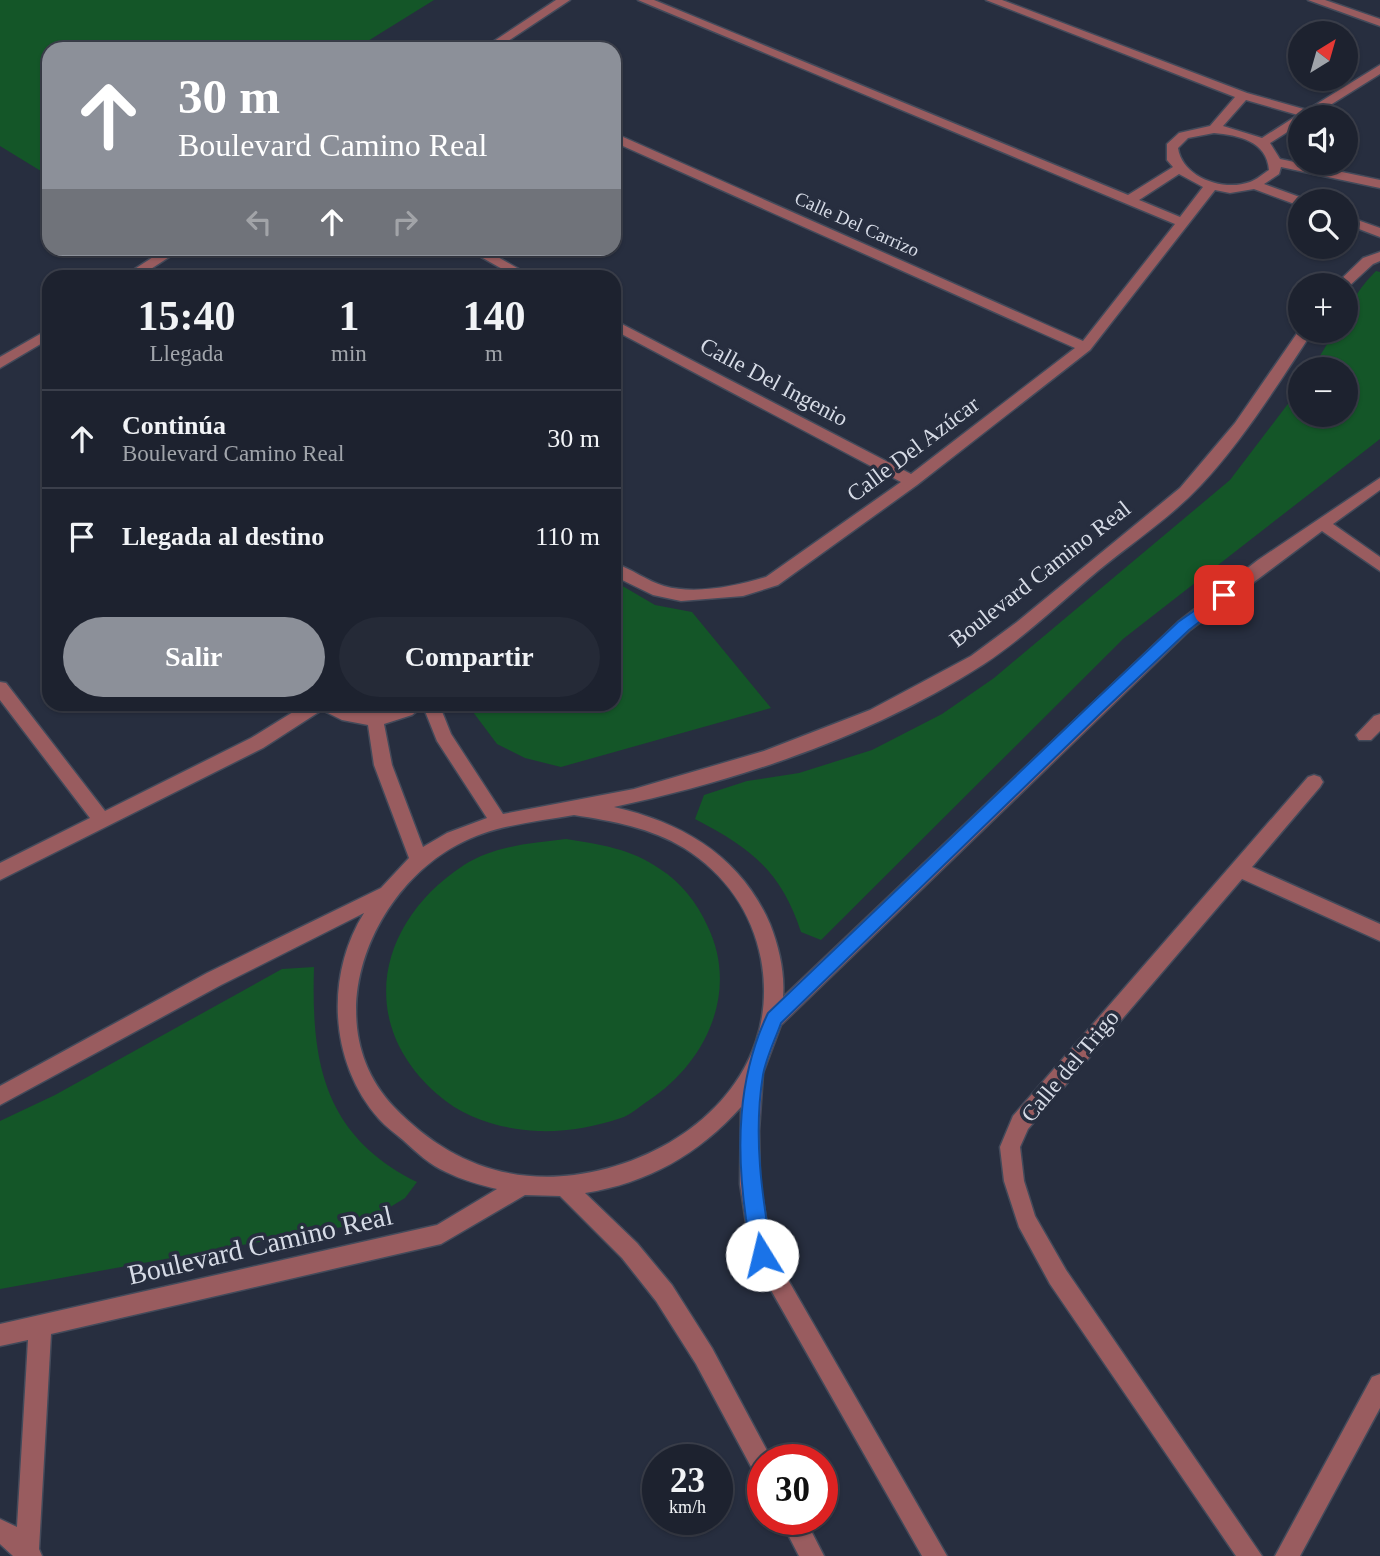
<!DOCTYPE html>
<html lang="es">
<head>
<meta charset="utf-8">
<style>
	body { margin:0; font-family:"Times New Roman",serif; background:#252a37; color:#f1f3f6; height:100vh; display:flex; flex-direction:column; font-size:26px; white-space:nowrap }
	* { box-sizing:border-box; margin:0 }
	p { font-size:23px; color:#a0a4aa }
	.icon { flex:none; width:38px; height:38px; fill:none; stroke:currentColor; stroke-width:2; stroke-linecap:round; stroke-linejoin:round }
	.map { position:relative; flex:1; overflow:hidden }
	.drawer { position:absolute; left:42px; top:270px; width:579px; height:441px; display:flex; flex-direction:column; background:#1d222f; border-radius:21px; box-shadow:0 2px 5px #0004,0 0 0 2px #3b3f4b }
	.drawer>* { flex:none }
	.guide { position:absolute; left:42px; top:42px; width:579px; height:214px; border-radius:21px; box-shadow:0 2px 5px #0004,0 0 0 2px #3b3f4b; background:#8c9099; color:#fff; overflow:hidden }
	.needle { width:46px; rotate:37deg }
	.buttons { position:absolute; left:1288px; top:21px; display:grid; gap:14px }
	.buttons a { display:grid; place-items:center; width:70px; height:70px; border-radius:50%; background:#1d222f; box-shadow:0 2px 5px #0004,0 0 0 2px #3b3f4b; font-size:35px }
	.speed { position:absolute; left:642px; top:1444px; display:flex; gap:14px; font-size:35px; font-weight:700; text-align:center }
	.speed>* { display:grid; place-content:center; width:91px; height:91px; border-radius:50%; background:#1d222f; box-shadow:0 2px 5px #0004,0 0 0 2px #3b3f4b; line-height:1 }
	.speed small { font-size:18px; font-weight:400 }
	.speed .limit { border:10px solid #d22; background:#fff; color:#111 }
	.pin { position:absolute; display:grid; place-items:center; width:60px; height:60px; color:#fff; margin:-30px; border-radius:14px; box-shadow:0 4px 10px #0006 }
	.me { position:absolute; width:77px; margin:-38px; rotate:351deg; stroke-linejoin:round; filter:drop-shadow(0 0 5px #0008) }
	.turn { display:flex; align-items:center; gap:24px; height:147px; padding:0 21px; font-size:32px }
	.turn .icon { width:91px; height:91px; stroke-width:2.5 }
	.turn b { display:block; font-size:49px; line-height:60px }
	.lanes { display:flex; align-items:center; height:66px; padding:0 21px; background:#0003; justify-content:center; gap:35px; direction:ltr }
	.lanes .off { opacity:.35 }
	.eta { display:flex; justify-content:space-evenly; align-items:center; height:119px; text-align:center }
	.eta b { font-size:42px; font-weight:700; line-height:49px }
	.action { display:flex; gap:14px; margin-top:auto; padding:14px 21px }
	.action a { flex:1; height:80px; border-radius:42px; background:#8c9099; color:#fff; font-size:28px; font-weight:700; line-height:80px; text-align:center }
	.action a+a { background:#252a37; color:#f1f3f6 }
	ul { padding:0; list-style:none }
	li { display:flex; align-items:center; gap:21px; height:98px; padding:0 21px; border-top:2px solid #3b3f4b }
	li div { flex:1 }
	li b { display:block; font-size:26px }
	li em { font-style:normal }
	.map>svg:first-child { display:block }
	.green { fill:#145628 }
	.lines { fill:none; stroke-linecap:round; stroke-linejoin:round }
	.minor-casing { stroke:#434a5a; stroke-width:3 }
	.minor { fill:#995c5f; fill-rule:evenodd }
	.route { fill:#1a73e8; stroke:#114b97; stroke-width:2 }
	.labels { text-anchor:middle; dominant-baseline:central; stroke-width:7; stroke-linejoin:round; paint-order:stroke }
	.far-street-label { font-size:19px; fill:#d6dbe6; stroke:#272e3f }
	.street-label { font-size:23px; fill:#d6dbe6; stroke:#272e3f }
	.near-street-label { font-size:28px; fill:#d6dbe6; stroke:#272e3f }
</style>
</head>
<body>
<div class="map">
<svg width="1380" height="1556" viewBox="0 0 1380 1556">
	<rect width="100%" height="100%" fill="#272e3f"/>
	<path class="green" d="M0 0H434L355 49H49V176L0 146Z
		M1376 271 1380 272V439L1123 639 821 940 801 932C781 871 751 848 695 819L704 795 747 781 799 773 872 750 942 714 994 678 1230 480 1300 388V415H1346V369H1312L1335 331H1346C1346 307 1359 288 1376 271Z
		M614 581 655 605 692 612 771 708 561 767 525 758 497 744 467 704H614Z
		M566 839C599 844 632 849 660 869 681 882 697 903 707 925 740 991 706 1063 648 1101 639 1107 630 1115 621 1118 594 1127 566 1132 538 1131 501 1129 465 1119 437 1094 355 1022 378 921 464 865 494 846 531 843 566 839Z
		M314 967C311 1063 324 1136 417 1182L405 1198 364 1223 0 1289V1121L55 1095 282 969Z"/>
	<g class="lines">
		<g class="minor-casing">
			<path id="minor" d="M556 0H570L496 49H482Z
				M638 0H654L1128 195 1173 167 1167 160V144L1179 133 1210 126 1235 97 986 0H1002L1247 93 1307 110 1380 65V74L1311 117H1300V124L1270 143 1280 159 1380 180V188L1281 167 1279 174 1264 184 1305 199 1306 201H1300V206L1254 189 1230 193 1215 190 1090 350 917 485 778 585 743 596 681 601 653 595 614 576V563C632 569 647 581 664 586 695 595 737 586 766 577L901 482 614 330V320L911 474 1075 348 614 142V133L1083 341 1175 224ZM1246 100 1298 115 1262 138 1223 126ZM1214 133C1238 135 1267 141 1269 170 1263 174 1256 180 1250 182 1223 192 1182 177 1178 148L1188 138ZM1179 174 1203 187 1180 217 1139 200Z
				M1308 0H1325L1380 19V26Z
				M1346 216 1380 228V237L1346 224Z
				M167 248H183L140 276H124Z
				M465 248H482L531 276H515Z
				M1380 252V261L1373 264 1347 288 1346 285H1335L1363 258Z
				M49 329V339L0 368V357Z
				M1300 329 1313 331C1278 384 1244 439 1201 485 1170 518 1133 542 1099 570 1061 602 1025 637 984 664 874 735 741 780 614 807 684 823 741 857 770 924 779 947 785 973 783 997L1178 622 1258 560 1380 478V490L1333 524 1380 557V571L1322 531 1190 630 781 1025 763 1073 759 1131 760 1184 772 1252 947 1556H922L751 1255 740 1184 741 1107C699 1154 648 1183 585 1193L637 1243 672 1285 712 1348 771 1458 763 1460V1478L755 1474 696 1364 656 1301 622 1258 560 1196 525 1195 441 1244 51 1334 39 1549 42 1556H13L0 1544V1519L17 1527 28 1340 0 1346V1324L437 1225 497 1189C480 1185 462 1180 446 1172 430 1165 416 1152 403 1140 395 1133 386 1127 379 1119 329 1063 325 975 364 913L221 985 0 1105V1086L207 973 381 888 409 858 374 765 368 725 342 720 322 710 263 748 0 880V863L90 818 0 700V682L6 683 105 811 251 738 306 704H339L351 709 371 712 392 709 403 704H439L451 734 503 814 634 789 764 751 870 710 971 656 1017 622 1180 488 1235 423ZM423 706 437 741 487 818 447 833 423 847 392 765 384 724 412 715ZM574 815C613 821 651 828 684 848 725 874 752 912 761 959 783 1077 682 1161 574 1175 503 1184 443 1158 394 1107 316 1025 369 892 457 845 493 825 535 822 574 815Z
				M1380 714V731L1371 740H1359L1356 735 1374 716Z
				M1314 775 1320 777 1323 782 1320 787 1252 867 1380 924V941L1242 879 1028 1129 1020 1147 1024 1181 1035 1216 1066 1270 1262 1556H1236L1050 1284 1019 1227 1004 1181 1000 1147 1013 1116 1308 777Z
				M1380 1374V1408L1300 1556H1275L1372 1377Z
				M780 1519H805L824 1556H799Z"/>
		</g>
		<use href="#minor" class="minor"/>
	</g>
	<path class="route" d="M1224 590 1229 591V599L1189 630 1103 711 781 1023C775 1040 766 1058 763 1075 753 1136 762 1195 772 1255L769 1261 762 1264 755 1261C749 1248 749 1233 746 1219 736 1149 737 1078 768 1013L1092 703 1178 622Z"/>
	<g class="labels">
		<g class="far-street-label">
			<text transform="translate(857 224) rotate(24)">Calle Del Carrizo</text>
		</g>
		<g class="street-label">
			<text transform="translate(774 382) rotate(28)">Calle Del Ingenio</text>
			<text transform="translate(913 449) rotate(-37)">Calle Del Azúcar</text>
			<text transform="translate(1040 574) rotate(-38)">Boulevard Camino Real</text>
			<text transform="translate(1070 1066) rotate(-50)">Calle del Trigo</text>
		</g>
		<g class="near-street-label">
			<text transform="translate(260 1245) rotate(-13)">Boulevard Camino Real</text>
		</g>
	</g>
</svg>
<div class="buttons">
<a><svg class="needle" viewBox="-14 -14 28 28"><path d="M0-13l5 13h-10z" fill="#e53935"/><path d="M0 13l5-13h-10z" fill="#a0a4aa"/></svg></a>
<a><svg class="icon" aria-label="sound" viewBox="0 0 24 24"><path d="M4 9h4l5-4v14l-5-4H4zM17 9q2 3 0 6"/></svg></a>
<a><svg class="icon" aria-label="search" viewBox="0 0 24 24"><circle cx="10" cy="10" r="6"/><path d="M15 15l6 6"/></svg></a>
<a>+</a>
<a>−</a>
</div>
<div class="speed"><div>23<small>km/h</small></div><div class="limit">30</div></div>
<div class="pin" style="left:1224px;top:595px;background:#d93025"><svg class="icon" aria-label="arrive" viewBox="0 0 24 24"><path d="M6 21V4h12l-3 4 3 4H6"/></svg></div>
<svg class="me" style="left:762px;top:1255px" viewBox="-20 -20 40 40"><circle r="19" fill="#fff"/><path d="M0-13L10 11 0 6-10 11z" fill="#1a73e8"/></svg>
<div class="guide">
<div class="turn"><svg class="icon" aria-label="ahead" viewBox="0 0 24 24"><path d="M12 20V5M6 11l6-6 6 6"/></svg><div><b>30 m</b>Boulevard Camino Real</div></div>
<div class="lanes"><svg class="icon off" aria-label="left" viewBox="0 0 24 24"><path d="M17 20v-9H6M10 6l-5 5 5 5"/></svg><svg class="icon" aria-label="ahead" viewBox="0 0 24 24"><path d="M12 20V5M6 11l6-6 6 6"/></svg><svg class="icon off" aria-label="right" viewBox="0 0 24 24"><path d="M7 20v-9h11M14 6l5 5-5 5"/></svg></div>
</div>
<section class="drawer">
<div class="eta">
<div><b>15:40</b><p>Llegada</p></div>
<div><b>1</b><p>min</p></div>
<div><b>140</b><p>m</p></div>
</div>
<ul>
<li><svg class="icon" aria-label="ahead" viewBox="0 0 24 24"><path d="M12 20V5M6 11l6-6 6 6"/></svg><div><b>Continúa</b><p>Boulevard Camino Real</p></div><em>30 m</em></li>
<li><svg class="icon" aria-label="arrive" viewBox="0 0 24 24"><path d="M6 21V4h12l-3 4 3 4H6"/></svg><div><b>Llegada al destino</b></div><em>110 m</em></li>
</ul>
<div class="action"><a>Salir</a><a>Compartir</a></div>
</section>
</div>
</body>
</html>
